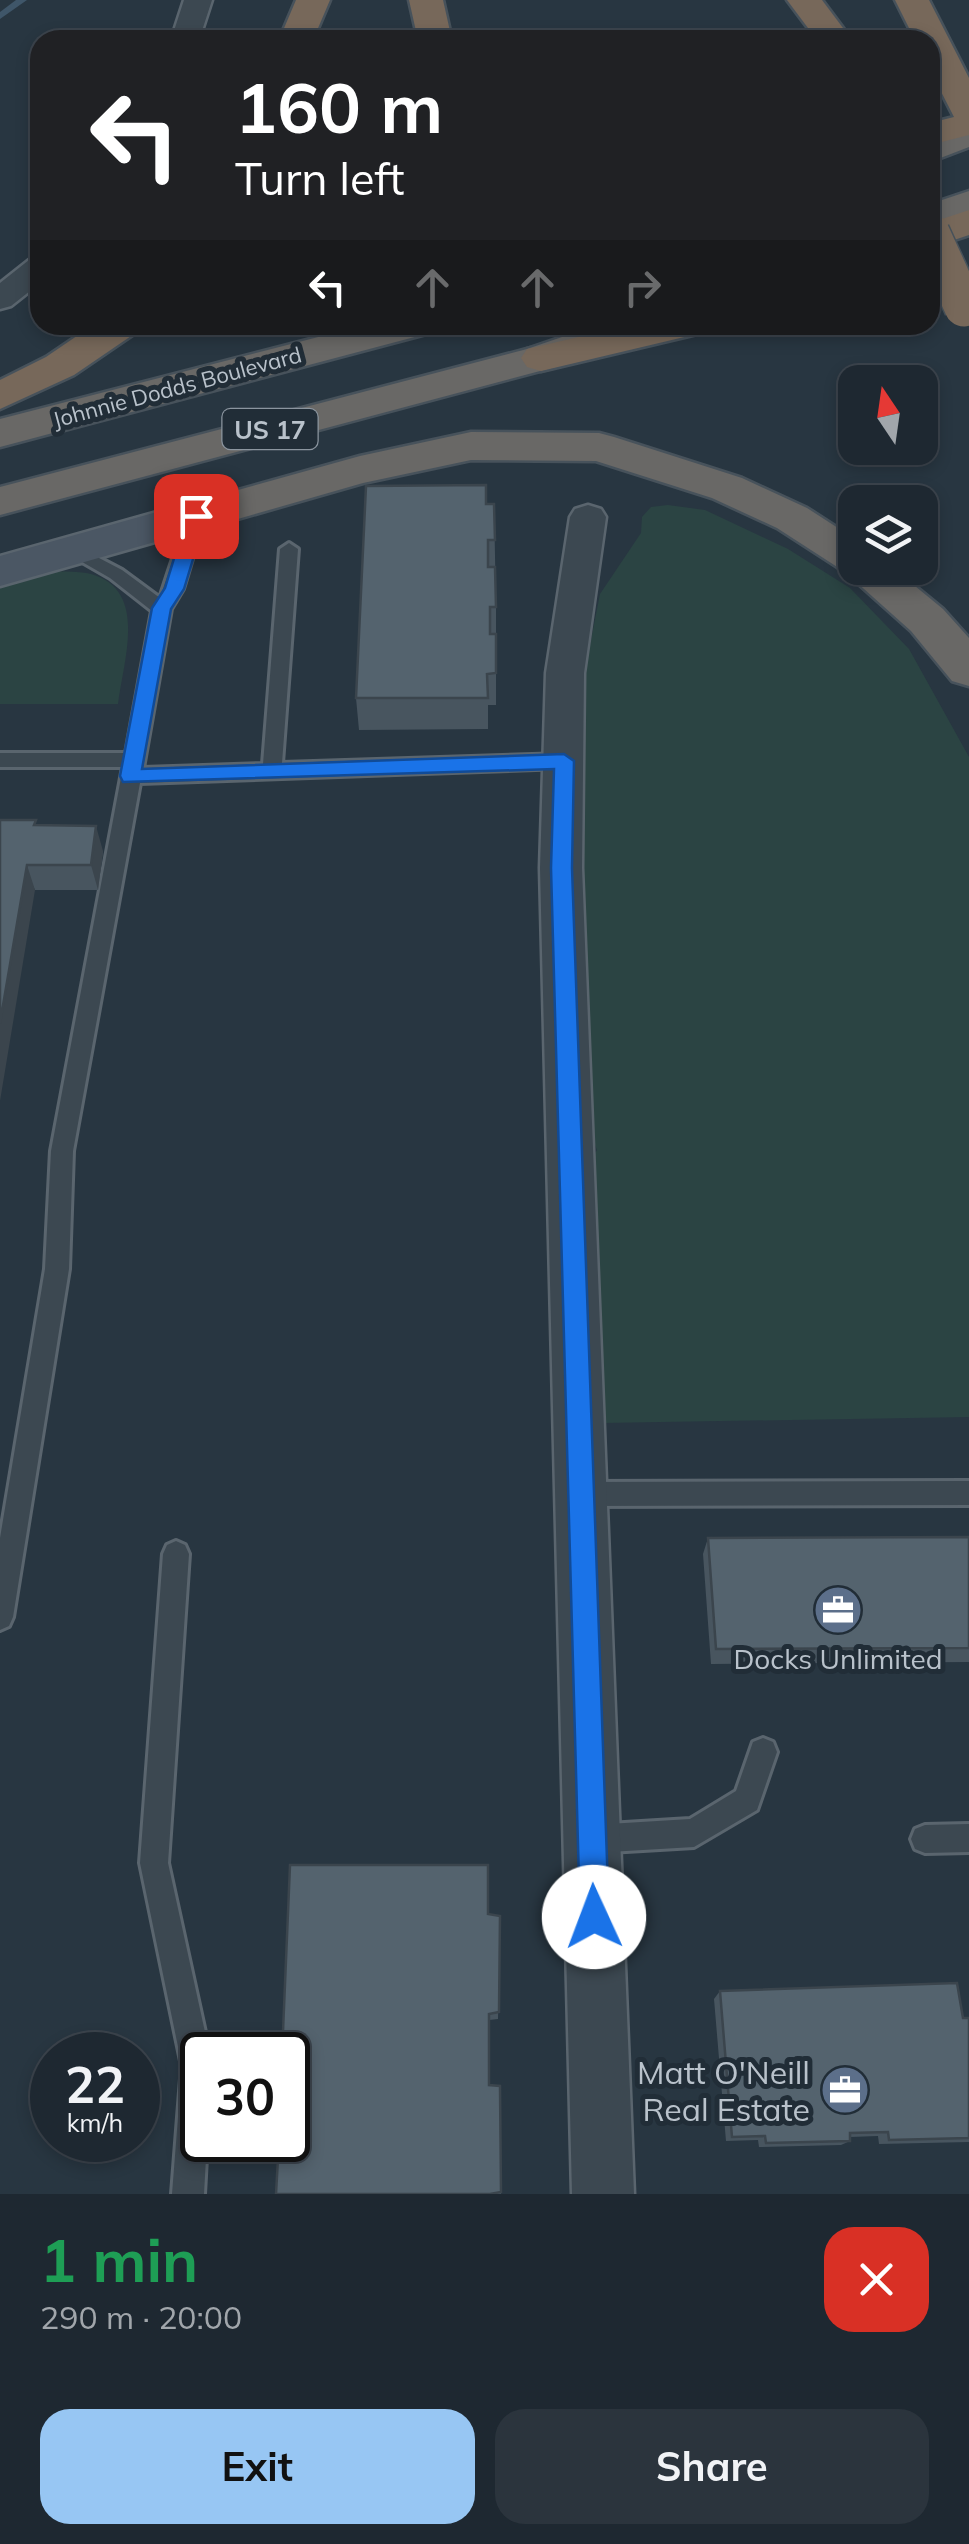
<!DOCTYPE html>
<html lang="en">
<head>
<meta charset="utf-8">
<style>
	body { margin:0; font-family:Mulish,sans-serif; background:#2b343d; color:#f1f3f6; height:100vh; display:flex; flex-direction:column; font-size:38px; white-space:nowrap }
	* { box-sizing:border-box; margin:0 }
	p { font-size:32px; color:#a1a6ab }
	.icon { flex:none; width:55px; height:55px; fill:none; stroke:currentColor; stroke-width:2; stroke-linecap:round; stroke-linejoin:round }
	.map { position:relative; height:2194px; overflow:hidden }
	.sheet { display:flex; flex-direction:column; background:#1e2831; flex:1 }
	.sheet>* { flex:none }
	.top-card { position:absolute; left:30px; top:30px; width:910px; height:305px; border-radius:30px; box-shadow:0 5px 15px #0003,0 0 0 2px #3c444d; background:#202124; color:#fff; overflow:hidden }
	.needle { width:65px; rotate:347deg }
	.fabs { position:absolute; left:838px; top:365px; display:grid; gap:20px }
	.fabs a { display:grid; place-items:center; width:100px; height:100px; border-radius:20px; background:#1e2831; box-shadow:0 5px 15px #0003,0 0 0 2px #3c444d; font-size:50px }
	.speed { position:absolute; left:30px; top:2032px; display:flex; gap:20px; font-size:50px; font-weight:700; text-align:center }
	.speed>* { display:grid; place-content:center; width:130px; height:130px; border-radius:50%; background:#1e2831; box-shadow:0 5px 15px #0003,0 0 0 2px #3c444d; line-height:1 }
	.speed small { font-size:25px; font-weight:400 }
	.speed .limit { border:5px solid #111; border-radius:15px; background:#fff; color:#111 }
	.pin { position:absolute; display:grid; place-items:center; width:85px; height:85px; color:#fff; margin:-42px; border-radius:20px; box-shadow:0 5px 15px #0006 }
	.me { position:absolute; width:110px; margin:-55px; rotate:358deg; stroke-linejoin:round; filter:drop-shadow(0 0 8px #0008) }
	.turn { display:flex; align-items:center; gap:35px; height:210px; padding:0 40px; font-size:45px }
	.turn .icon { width:130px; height:130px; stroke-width:2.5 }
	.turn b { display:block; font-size:70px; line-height:85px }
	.lanes { display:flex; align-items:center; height:95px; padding:0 40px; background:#0003; justify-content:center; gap:50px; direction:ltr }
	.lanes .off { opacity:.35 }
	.round { display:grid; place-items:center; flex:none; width:105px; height:105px; border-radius:30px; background:#2b343d }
	.summary { display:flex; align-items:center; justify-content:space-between; height:170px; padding:0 40px }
	h1 { font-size:60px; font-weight:700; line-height:75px; color:#1e9e55 }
	.button { display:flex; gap:20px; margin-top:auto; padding:20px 40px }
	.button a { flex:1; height:115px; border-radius:30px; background:#97c6f3; color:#111; font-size:40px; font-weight:700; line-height:115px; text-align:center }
	.button a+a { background:#2b343d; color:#f1f3f6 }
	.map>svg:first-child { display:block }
	.green { fill:#2b4443 }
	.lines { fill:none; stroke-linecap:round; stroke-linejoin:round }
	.stream { fill:#3f5669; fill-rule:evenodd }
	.service-casing { stroke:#5a656e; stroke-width:6 }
	.minor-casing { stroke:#5a656e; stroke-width:5 }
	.secondary-casing { stroke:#5a656e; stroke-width:5 }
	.trunk-casing { stroke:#47525b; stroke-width:5 }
	.motorway-casing { stroke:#47525b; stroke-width:5 }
	.service { fill:#3c4851; fill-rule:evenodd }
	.minor { fill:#3c4851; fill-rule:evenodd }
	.secondary { fill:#4b5764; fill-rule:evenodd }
	.trunk { fill:#696866; fill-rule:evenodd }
	.motorway { fill:#77685a; fill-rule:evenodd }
	.motorway-bridge-casing { stroke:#47525b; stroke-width:42; stroke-linecap:butt }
	.motorway-bridge { stroke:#77685a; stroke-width:39 }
	.wall { fill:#48555f }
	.shaded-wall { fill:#3b454d }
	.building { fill:#54636e; stroke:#3b454d; stroke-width:2.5 }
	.route { fill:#1a73e8; stroke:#114b97; stroke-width:2.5 }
	.labels { text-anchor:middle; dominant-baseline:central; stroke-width:10; stroke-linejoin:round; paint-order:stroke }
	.far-street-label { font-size:22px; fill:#b9c2cb; stroke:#212d37 }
	.shield { fill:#212d37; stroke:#8b959f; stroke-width:2.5 }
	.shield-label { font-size:25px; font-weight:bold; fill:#b9c2cb }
	.poi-label { font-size:28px; fill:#b9c2cb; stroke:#212d37 }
	.near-poi-label { font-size:32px; fill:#b9c2cb; stroke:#212d37; text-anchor:end }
</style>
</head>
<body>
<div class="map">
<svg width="969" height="2194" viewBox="0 0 969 2194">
	<rect width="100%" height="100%" fill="#283641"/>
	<path class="green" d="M668 505 705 510 788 549 850 588 909 649 969 757V1417L602 1423 591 1160 597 1150 590 1133 579 760 587 660 600 594 641 533 642 517 651 507Z
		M52 571C64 572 79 571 91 574 149 590 123 661 118 704H0V586Z"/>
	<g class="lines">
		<path class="stream" d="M16 0H27L0 19V12Z"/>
		<g class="service-casing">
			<path id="service" d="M196 510 205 516 183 589 171 609 143 768 263 764 280 549 289 543 298 549 282 763 564 754 574 761 564 768 140 783 73 1151 69 1269 13 1617 9 1626 0 1630V1538L45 1269 51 1151 123 767H0V753H126L152 611 110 578 63 551 72 545 78 547 122 570 160 598 187 516Z
				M969 1481V1505L581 1506 572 1503 568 1494 572 1485 581 1482Z
				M176 1541 185 1545 189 1554 168 1863 210 2055H202V2140H207L204 2194H172L182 2066 140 1863 163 1554 167 1545Z
				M763 1738 773 1742 777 1752 757 1810 694 1847 592 1853 582 1849 578 1839 582 1829 592 1825 690 1819 736 1791 753 1742Z
				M969 1824V1852L925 1853 915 1849 911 1839 915 1829 925 1825Z"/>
		</g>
		<g class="minor-casing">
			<path id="minor" d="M184 0H212L199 40H171Z
				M40 257V283L11 306 0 309V283L29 260Z
				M588 505 601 509 606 517 584 673 582 868 634 2194H572L540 868 546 673 570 517 575 509Z"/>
		</g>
		<g class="secondary-casing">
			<path id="secondary" d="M196 501 211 506 218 516 211 526 0 586V556Z"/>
		</g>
		<g class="trunk-casing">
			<path id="trunk" d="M969 122V147L930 162V137Z
				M969 191V215L930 229V204Z
				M365 325H432L426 334 0 447V419Z
				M597 325H656L650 334 555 367 0 515V487L527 349Z
				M471 432 599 433 614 437 742 478 807 508 855 539V568H893L943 609 969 638V686L952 681 911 631 845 572 777 528 712 498 596 461 471 460 363 483 196 531 181 526 174 516 181 506 360 456Z"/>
		</g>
		<g class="motorway-casing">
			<path id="motorway" d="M296 0H330L313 40H279Z
				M409 0H443L452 40H418Z
				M787 0H822L852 40H817Z
				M895 0H929L969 78V135L930 145V123L954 117 930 70V40H915Z
				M969 210V235L930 248V223Z
				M93 325H140L134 334 74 375 0 409V380L46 357Z
				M630 325H703L697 334 541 371 527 367 521 358 527 349Z"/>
		</g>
		<use href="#service" class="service"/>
		<use href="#minor" class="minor"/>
		<use href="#secondary" class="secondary"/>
		<use href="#trunk" class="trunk"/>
		<use href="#motorway" class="motorway"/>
		<g class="motorway-bridge-casing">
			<path id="motorway-bridge" d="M930 233 964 307"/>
		</g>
		<use href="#motorway-bridge" class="motorway-bridge"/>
	</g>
	<path class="wall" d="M486 504H494L496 607V705H488V729L359 730 356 698Z
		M0 820 38 825 103 851 98 890H35Z
		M969 1537V1662L711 1664 703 1554 708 1538Z
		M488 1914 500 1916 498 2019 489 2020V2085L500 2086 501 2194H276Z
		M720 1991 969 2018V2142L879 2144 878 2136 850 2137V2141L841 2145 759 2147 758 2140 726 2141 714 1999Z"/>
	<path class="shaded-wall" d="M96 826 103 851 98 890 91 865Z
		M27 865 35 890 0 1101V1023Z"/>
	<path class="building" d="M486 485V504H494L495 540H488V567H495L496 607H490V634H496V673L487 674 488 698H356L366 486Z
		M0 820H36L34 825 96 826 91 865H27L0 1023Z
		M969 1537V1648L716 1649 708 1538Z
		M290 1865H488V1914L500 1916 499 2012 489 2014V2085L500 2086 501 2192 490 2194H276L279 2140H288V2055H282Z
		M957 1983 963 2018H969V2138L889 2140 888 2132 850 2133V2141L766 2143 765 2136 732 2137 720 1991Z"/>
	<path class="route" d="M196 510 206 516 184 589 171 609 142 769 564 754 574 761 572 868 609 1917 605 1928 594 1932 584 1928 580 1917 551 868 554 769 123 782 120 776 152 608 165 588 187 516Z"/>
	<defs>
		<g id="office-disc" transform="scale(2.5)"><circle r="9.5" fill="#5c6f8a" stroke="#212d37"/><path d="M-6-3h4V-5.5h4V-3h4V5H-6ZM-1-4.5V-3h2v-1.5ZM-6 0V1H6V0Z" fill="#fff"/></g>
	</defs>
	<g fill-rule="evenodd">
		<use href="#office-disc" x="838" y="1610"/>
		<use href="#office-disc" x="845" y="2090"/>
	</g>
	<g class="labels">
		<g class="far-street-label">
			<text transform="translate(177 387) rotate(-15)">Johnnie Dodds Boulevard</text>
		</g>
		<rect class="shield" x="222.5" y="409" width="95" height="40" rx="8"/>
		<g class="shield-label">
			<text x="270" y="429">US 17</text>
		</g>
		<g class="poi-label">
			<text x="838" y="1658">Docks Unlimited</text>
		</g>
		<g class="near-poi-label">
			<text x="810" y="2072">Matt O'Neill<tspan x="810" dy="37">Real Estate</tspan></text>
		</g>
	</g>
</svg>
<div class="fabs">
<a><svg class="needle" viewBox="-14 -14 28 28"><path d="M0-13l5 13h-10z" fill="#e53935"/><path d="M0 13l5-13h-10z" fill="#a1a6ab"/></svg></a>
<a><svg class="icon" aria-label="layers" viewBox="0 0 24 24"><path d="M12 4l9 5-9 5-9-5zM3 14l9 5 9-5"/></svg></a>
</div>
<div class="speed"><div>22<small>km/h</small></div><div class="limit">30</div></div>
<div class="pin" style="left:196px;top:516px;background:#d93025"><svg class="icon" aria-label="arrive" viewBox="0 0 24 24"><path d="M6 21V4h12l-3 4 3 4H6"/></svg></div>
<svg class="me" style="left:594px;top:1917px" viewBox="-20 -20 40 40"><circle r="19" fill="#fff"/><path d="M0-13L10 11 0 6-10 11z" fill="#1a73e8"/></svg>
<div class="top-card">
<div class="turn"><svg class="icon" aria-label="left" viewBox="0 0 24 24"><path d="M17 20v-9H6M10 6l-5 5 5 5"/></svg><div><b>160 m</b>Turn left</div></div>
<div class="lanes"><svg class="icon" aria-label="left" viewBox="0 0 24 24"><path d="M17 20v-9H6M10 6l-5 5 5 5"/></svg><svg class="icon off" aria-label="ahead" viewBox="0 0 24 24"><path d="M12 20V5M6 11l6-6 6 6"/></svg><svg class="icon off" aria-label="ahead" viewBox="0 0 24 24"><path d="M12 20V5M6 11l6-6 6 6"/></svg><svg class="icon off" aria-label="right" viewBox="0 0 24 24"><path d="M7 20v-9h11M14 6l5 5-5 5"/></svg></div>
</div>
</div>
<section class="sheet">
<div class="summary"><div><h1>1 min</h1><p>290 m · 20:00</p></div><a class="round" style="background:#d93025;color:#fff"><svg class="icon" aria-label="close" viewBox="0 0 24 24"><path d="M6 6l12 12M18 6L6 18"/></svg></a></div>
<div class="button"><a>Exit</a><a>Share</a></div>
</section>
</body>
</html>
